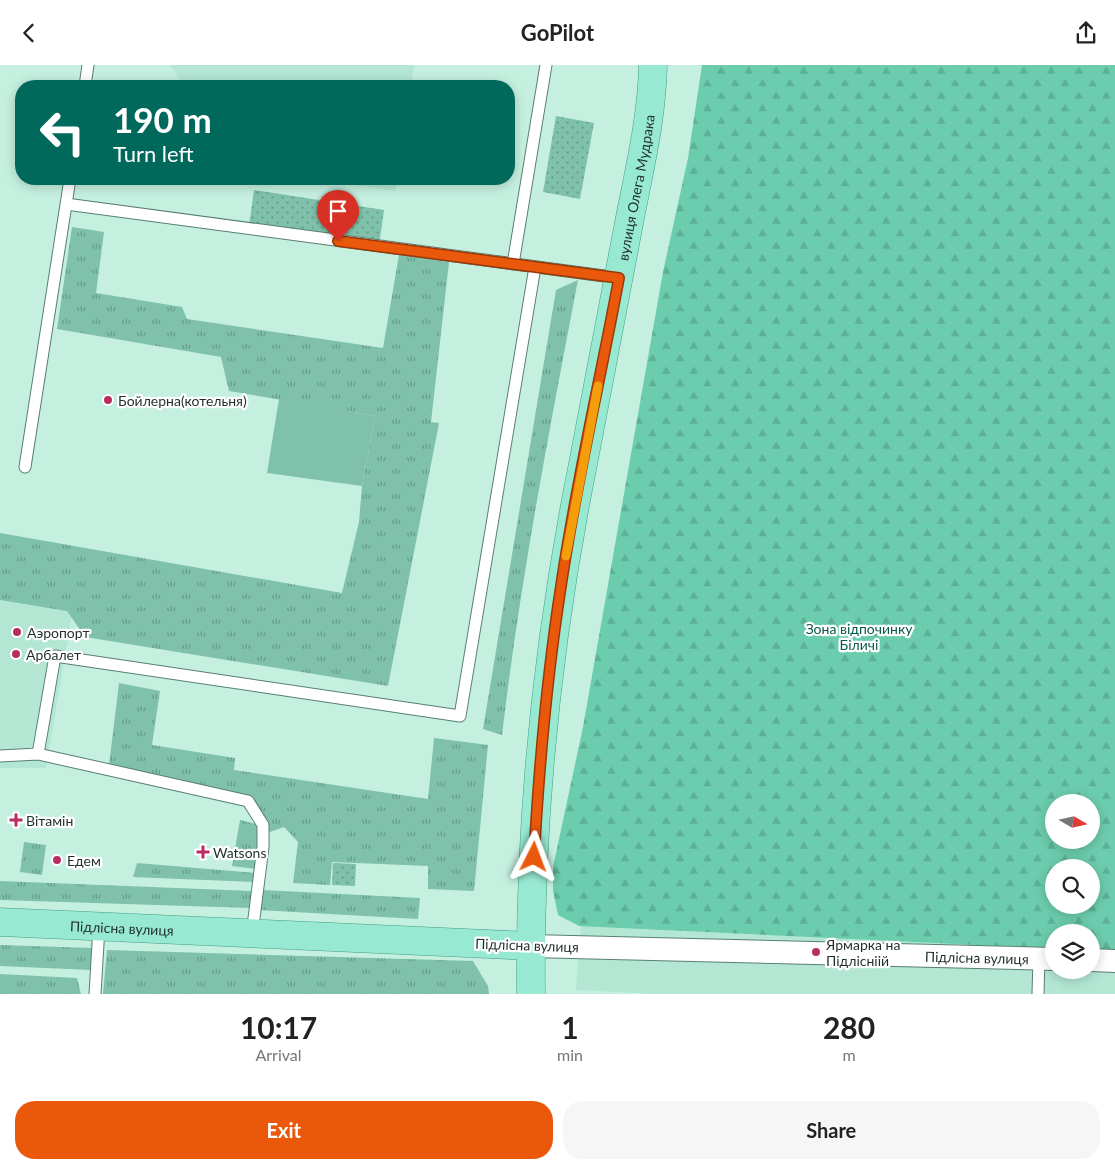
<!DOCTYPE html>
<html lang="en">
<head>
<meta charset="utf-8">
<style>
	body { margin:0; font-family:Lato,sans-serif; background:#f6f6f6; color:#222; height:100vh; display:flex; flex-direction:column; font-size:19px; white-space:nowrap }
	* { box-sizing:border-box; margin:0 }
	p { font-size:16px; color:#767676 }
	.icon { flex:none; width:28px; height:28px; fill:none; stroke:currentColor; stroke-width:2; stroke-linecap:round; stroke-linejoin:round }
	.map { position:relative; height:929px; overflow:hidden }
	.panel { display:flex; flex-direction:column; background:#fff; flex:1 }
	.panel>* { flex:none }
	.guide { position:absolute; left:15px; top:15px; width:500px; height:105px; border-radius:20px; box-shadow:0 2px 12px #0003; background:#00695c; color:#fff; overflow:hidden }
	.needle { width:32px; rotate:99deg }
	.controls { position:absolute; left:1045px; top:729px; display:grid; gap:10px }
	.controls a { display:grid; place-items:center; width:55px; height:55px; border-radius:50%; background:#fff; box-shadow:0 2px 12px #0003; font-size:25px }
	.pin { position:absolute; display:grid; place-items:center; width:42px; height:42px; color:#fff; margin:-51px -21px; border-radius:50% 50% 50% 0; rotate:-45deg; box-shadow:0 0 5px #0007 }
	.pin .icon { rotate:45deg }
	.me { position:absolute; width:55px; margin:-28px; rotate:3deg; stroke-linejoin:round; filter:drop-shadow(0 0 4px #0008) }
	.turn { display:flex; align-items:center; gap:18px; height:105px; padding:0 15px; font-size:22px }
	.turn .icon { width:65px; height:65px; stroke-width:2.5 }
	.turn b { display:block; font-size:35px; line-height:42px }
	.eta { display:flex; justify-content:space-evenly; align-items:center; height:85px; text-align:center }
	.eta b { font-size:30px; font-weight:700; line-height:35px }
	.button { display:flex; gap:10px; margin-top:auto; padding:10px 15px }
	.button a { flex:1; height:58px; border-radius:20px; background:#ea580c; color:#fff; font-size:20px; font-weight:700; line-height:58px; text-align:center }
	.button a+a { background:#f6f6f6; color:#222 }
	header { display:flex; justify-content:space-between; align-items:center; height:65px; padding:0 15px; background:#fff; font-size:22px; font-weight:700 }
	.map>svg:first-child { display:block }
	.built { fill:#b3e7d4 }
	.grass { fill:url(#grass-tufts) }
	.forest { fill:url(#forest-firs); fill-rule:evenodd }
	.park { fill:url(#park-dots) }
	.pitch { fill:#7fc1aa }
	.lines { fill:none; stroke-linecap:round; stroke-linejoin:round }
	.lane-casing { stroke:#587f71; stroke-width:13 }
	.street-casing { stroke:#587f71; stroke-width:24 }
	.primary-casing { stroke:#419f83; stroke-width:29 }
	.lane { stroke:#fff; stroke-width:11 }
	.street { stroke:#fff; stroke-width:22 }
	.primary { stroke:#98e9d2; stroke-width:28 }
	.route-casing { stroke:#983908; stroke-width:12 }
	.route { stroke:#ea580c; stroke-width:9 }
	.slow { stroke:#f59e0b; stroke-width:9 }
	.poi-dot { fill:#b92c62; stroke:#fff; stroke-width:2 }
	.labels { text-anchor:middle; dominant-baseline:central; stroke-width:4.5; stroke-linejoin:round; paint-order:stroke }
	.street-label { font-size:14px; fill:#1f2f29; stroke:#fff }
	.poi-label { font-size:14px; fill:#1f2f29; stroke:#fff; text-anchor:start }
	.park-label { font-size:14px; fill:#085b47; stroke:#fff }
</style>
</head>
<body>
<header><svg class="icon" aria-label="back" viewBox="0 0 24 24"><path d="M15 5l-7 7 7 7"/></svg>GoPilot<svg class="icon" aria-label="share" viewBox="0 0 24 24"><path d="M12 15V3M7 8l5-5 5 5M5 13v7h14v-7"/></svg></header>
<div class="map">
<svg width="1115" height="929" viewBox="0 0 1115 929">
	<defs>
		<pattern id="grass-tufts" width="24" height="20" patternUnits="userSpaceOnUse" patternTransform="scale(1.25)"><rect width="24" height="20" fill="#7fc1aa"/><path d="M3 7l-1-3M5 7V3M7 7l1-3M15 17l-1-3M17 17v-4M19 17l1-3" fill="none" stroke="#679d8a"/></pattern>
		<pattern id="forest-firs" width="22" height="20" patternUnits="userSpaceOnUse" patternTransform="scale(1.25)"><rect width="22" height="20" fill="#6ccdae"/><path d="M5 1l3.5 6h-7zM16 11l3.5 6h-7z" fill="#5db096"/></pattern>
		<pattern id="park-dots" width="8" height="8" patternUnits="userSpaceOnUse" patternTransform="scale(1.25)"><rect width="8" height="8" fill="#7fc1aa"/><path d="M2 2h.1M6 6h.1" fill="none" stroke="#679d8a" stroke-width="1.8" stroke-linecap="round"/></pattern>
	</defs>
	<rect width="100%" height="100%" fill="#c5f0e0"/>
	<path class="built" d="M170 0H414L411 21H184Z
		M319 114H397L395 126Z
		M0 531 73 543 46 703H0Z
		M582 849 1054 868V905H1091V868L1115 869V929H656L576 925Z"/>
	<path class="grass" d="M72 162 104 167 96 228 182 242 187 254 383 283 399 190 449 197 431 357 439 358 388 621 85 572 67 546 0 535V468L342 528 359 457 362 421 375 351 229 326 221 292 57 264Z
		M578 215C549 366 520 517 502 670L483 664 556 225Z
		M119 618 160 626 152 680 235 693 234 705 428 734 434 673 488 680 474 826 428 824V801L332 797 330 820 293 818 298 777 284 762 267 768 252 734 109 700Z
		M240 755 260 760 257 804 232 801Z
		M24 777 46 780 42 810 20 807Z
		M137 798 256 808 254 817 133 812Z
		M0 816 252 826 251 843 0 835Z
		M262 825 420 833 418 854 259 845Z
		M0 880 93 883 91 905 0 901Z
		M107 885 473 896 488 921 489 929H103Z
		M0 909 77 913 81 929H0Z"/>
	<path class="forest" d="M702 0H1115V884H1091V868H1054V883H1041L579 861 558 850 553 826V802L583 662 663 207 688 93ZM1054 738H1091V775H1054ZM1054 802H1091V840H1054Z"/>
	<path class="park" d="M556 51 594 58 580 134 543 127Z
		M254 125 384 145 379 180 249 161Z
		M333 798 356 799 355 821 332 820Z"/>
	<path class="pitch" d="M279 334 375 351 362 421 267 408Z"/>
	<g class="lines">
		<g class="lane-casing">
			<path id="lane" d="M85 21 88 0
				M66 139 619 213
				M513 199 546 0
				M25 402 70 114
				M38 689 55 591 460 651 535 202
				M0 691 38 689 248 736 263 760V782L252 869
				M95 929 99 862
				M1038 929 1039 893"/>
		</g>
		<g class="street-casing">
			<g id="street">
				<path id="s1" d="M531 881 1054 894"/>
				<path d="M1091 895 1115 896"/>
			</g>
		</g>
		<g class="primary-casing">
			<g id="primary">
				<path id="s2" d="M0 857 531 881"/>
				<path id="s3" d="M531 929C529 751 548 573 583 399 598 319 614 239 629 158 639 106 652 53 653 0"/>
			</g>
		</g>
		<use href="#lane" class="lane"/>
		<use href="#street" class="street"/>
		<use href="#primary" class="primary"/>
	</g>
	<g class="lines">
		<g class="route-casing">
			<path id="route" d="M338 176 619 213C600 316 576 418 561 521 547 611 539 701 534 792"/>
		</g>
		<use href="#route" class="route"/>
		<path class="slow" d="M566 491 598 321"/>
	</g>
	<g class="poi-dot">
		<circle cx="108" cy="335" r="5"/>
		<circle cx="17" cy="567" r="5"/>
		<circle cx="16" cy="589" r="5"/>
		<path d="M13.5 747.5h5v5h5v5h-5v5h-5v-5h-5v-5h5z"/>
		<path d="M200.5 779.5h5v5h5v5h-5v5h-5v-5h-5v-5h5z"/>
		<circle cx="57" cy="795" r="5"/>
		<circle cx="816" cy="887" r="5"/>
	</g>
	<g class="labels">
		<g class="street-label">
			<text stroke="none"><textPath href="#s3" startOffset="815">вулиця Олега Мудрака</textPath></text>
			<text stroke="none"><textPath href="#s2" startOffset="122">Підлісна вулиця</textPath></text>
			<text transform="translate(527 880) rotate(2)">Підлісна вулиця</text>
			<text stroke="none"><textPath href="#s1" startOffset="446">Підлісна вулиця</textPath></text>
		</g>
		<g class="poi-label">
			<text x="118" y="335">Бойлерна(котельня)</text>
			<text x="27" y="567">Аэропорт</text>
			<text x="26" y="589">Арбалет</text>
			<text x="26" y="755">Вітамін</text>
			<text x="213" y="787">Watsons</text>
			<text x="67" y="795">Едем</text>
			<text x="826" y="879">Ярмарка на<tspan x="826" dy="16">Підлісніій</tspan></text>
		</g>
		<g class="park-label">
			<text x="859" y="563">Зона відпочинку<tspan x="859" dy="16">Біличі</tspan></text>
		</g>
	</g>
</svg>
<div class="controls">
<a><svg class="needle" viewBox="-14 -14 28 28"><path d="M0-13l5 13h-10z" fill="#e53935"/><path d="M0 13l5-13h-10z" fill="#767676"/></svg></a>
<a><svg class="icon" aria-label="search" viewBox="0 0 24 24"><circle cx="10" cy="10" r="6"/><path d="M15 15l6 6"/></svg></a>
<a><svg class="icon" aria-label="layers" viewBox="0 0 24 24"><path d="M12 4l9 5-9 5-9-5zM3 14l9 5 9-5"/></svg></a>
</div>
<div class="pin" style="left:338px;top:176px;background:#d93025"><svg class="icon" aria-label="arrive" viewBox="0 0 24 24"><path d="M6 21V4h12l-3 4 3 4H6"/></svg></div>
<svg class="me" style="left:534px;top:792px" viewBox="-20 -20 40 40"><path d="M0-17L14 15 0 8-14 15z" fill="#ea580c" stroke="#fff" stroke-width="4"/></svg>
<div class="guide">
<div class="turn"><svg class="icon" aria-label="left" viewBox="0 0 24 24"><path d="M17 20v-9H6M10 6l-5 5 5 5"/></svg><div><b>190 m</b>Turn left</div></div>
</div>
</div>
<section class="panel">
<div class="eta">
<div><b>10:17</b><p>Arrival</p></div>
<div><b>1</b><p>min</p></div>
<div><b>280</b><p>m</p></div>
</div>
<div class="button"><a>Exit</a><a>Share</a></div>
</section>
</body>
</html>
